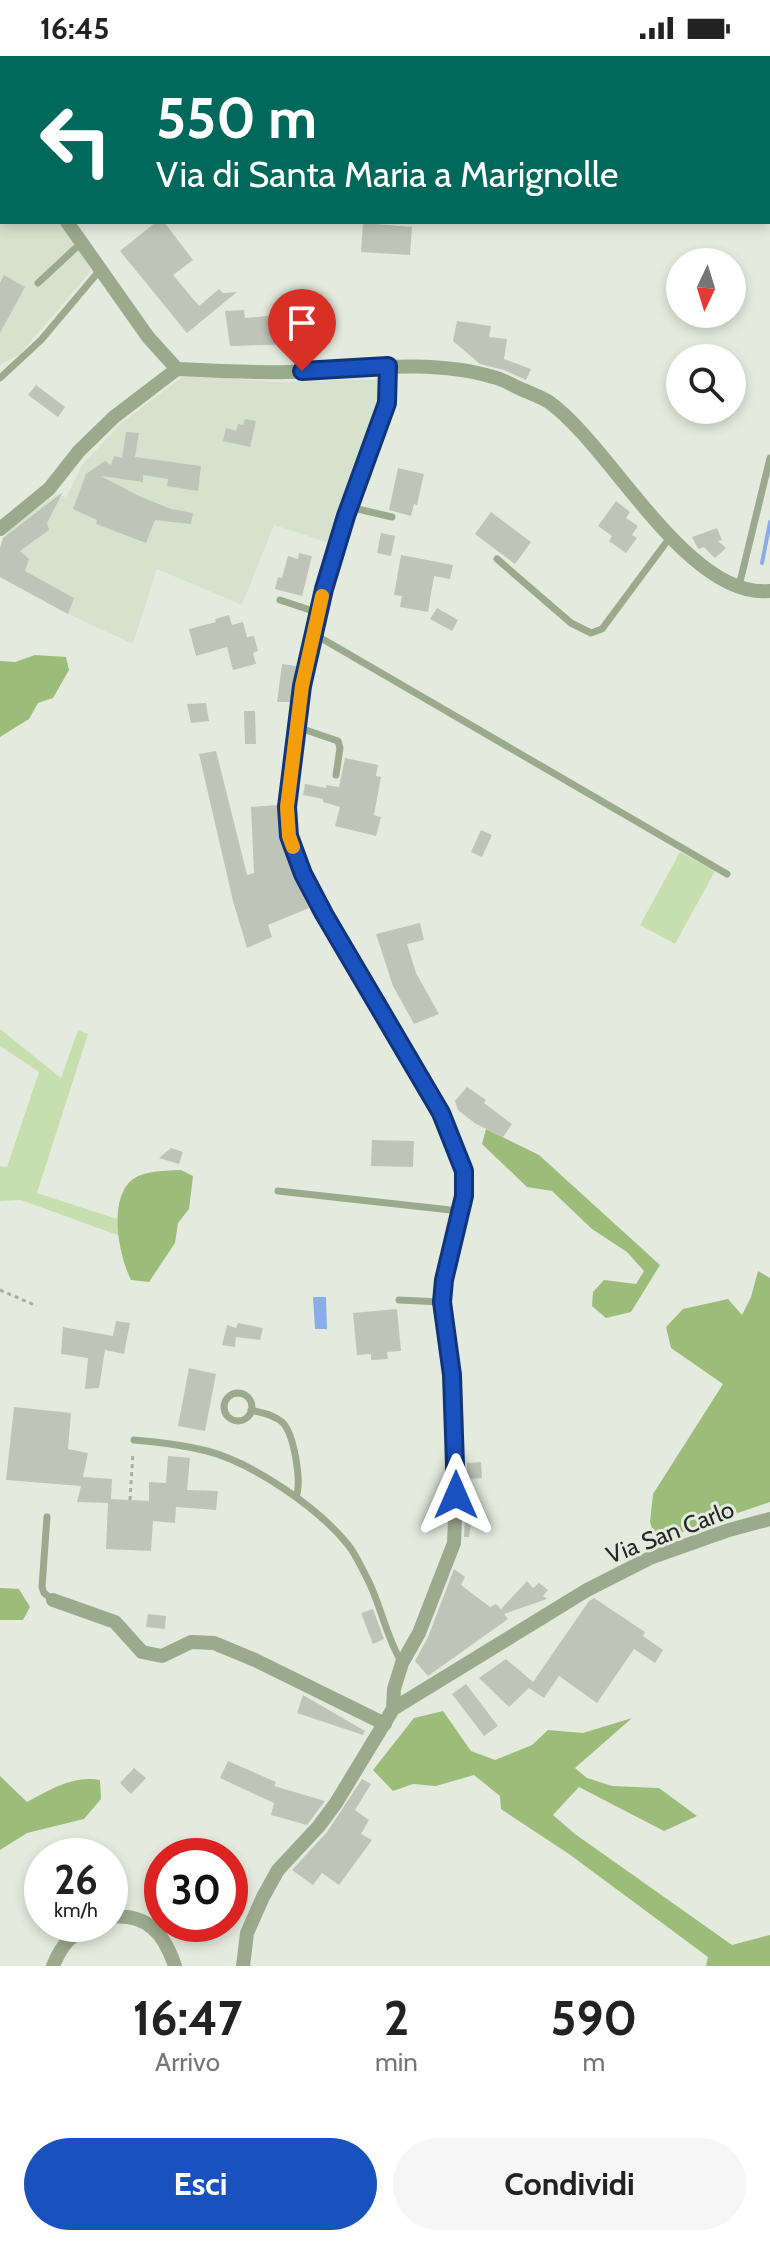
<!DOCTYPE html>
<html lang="it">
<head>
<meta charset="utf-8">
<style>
	body { margin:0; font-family:Cabin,sans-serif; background:#f6f6f6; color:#222; height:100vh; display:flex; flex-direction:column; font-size:30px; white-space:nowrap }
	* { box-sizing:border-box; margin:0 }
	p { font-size:26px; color:#767676 }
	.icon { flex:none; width:44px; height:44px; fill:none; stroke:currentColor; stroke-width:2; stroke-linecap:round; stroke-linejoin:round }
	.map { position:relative; height:1910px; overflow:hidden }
	.side { display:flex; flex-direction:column; background:#fff; flex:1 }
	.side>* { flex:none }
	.hud { position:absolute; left:0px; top:0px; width:770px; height:168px; box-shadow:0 4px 12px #0003; background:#00695c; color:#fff; overflow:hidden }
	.needle { width:52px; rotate:184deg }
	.tools { position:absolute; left:666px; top:192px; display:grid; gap:16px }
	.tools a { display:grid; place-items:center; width:80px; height:80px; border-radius:50%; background:#fff; box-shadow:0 4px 12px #0003; font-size:40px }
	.speed { position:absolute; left:24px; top:1782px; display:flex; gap:16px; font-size:40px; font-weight:700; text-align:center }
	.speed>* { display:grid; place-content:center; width:104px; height:104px; border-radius:50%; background:#fff; box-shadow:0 4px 12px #0003; line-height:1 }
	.speed small { font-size:20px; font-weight:400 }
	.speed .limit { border:12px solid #d22; background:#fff; color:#111 }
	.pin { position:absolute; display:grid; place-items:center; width:68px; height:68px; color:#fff; margin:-82px -34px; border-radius:50% 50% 50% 0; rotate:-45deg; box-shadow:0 0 8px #0007 }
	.pin .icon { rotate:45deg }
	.me { position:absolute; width:88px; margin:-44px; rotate:0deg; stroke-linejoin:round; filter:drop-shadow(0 0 6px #0008) }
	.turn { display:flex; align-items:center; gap:28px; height:168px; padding:0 24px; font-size:36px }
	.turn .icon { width:104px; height:104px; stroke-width:2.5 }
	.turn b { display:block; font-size:56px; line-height:68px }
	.eta { display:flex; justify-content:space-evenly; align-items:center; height:136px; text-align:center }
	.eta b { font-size:48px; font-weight:800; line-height:56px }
	.cta { display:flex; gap:16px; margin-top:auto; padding:16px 24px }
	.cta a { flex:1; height:92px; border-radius:48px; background:#1952be; color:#fff; font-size:32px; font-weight:800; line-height:92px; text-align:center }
	.cta a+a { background:#f6f6f6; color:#222 }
	.status { display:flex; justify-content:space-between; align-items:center; height:56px; padding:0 40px; background:#fff; direction:ltr }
	.status svg { height:22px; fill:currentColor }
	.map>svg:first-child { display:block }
	.built { fill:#d7e2ce }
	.green { fill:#c7dfaf }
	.forest { fill:#9cbc7a }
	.water { fill:#8aadea }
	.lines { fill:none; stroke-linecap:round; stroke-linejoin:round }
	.stream { stroke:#8aadea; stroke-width:4 }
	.building { fill:#bec5b8 }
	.path { stroke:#a9aea4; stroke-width:3; stroke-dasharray:4 4; stroke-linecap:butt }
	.service { stroke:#9baa8d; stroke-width:7 }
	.minor { stroke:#9baa8d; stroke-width:14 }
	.route-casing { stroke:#10357c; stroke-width:20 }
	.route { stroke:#1952be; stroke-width:14 }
	.slow { stroke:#f59e0b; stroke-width:14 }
	.labels { text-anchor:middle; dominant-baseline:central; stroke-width:6; stroke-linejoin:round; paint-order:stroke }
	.street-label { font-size:24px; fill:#252823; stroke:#e4ebde }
</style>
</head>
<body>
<div class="status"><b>16:45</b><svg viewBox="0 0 49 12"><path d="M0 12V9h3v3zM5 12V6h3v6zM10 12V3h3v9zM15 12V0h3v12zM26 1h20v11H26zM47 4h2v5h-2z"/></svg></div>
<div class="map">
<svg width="770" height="1910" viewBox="0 0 770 1910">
	<rect width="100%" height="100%" fill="#e4ebde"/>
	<path class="built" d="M0 122 2 166H62L75 184 91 215 20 298 0 309Z
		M185 319 277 326 378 323 381 341 335 489 274 469 242 549 157 513 133 588 68 558 0 521V492L9 472 57 438 66 441 82 409 121 367Z"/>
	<path class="green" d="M680 796 715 815 675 888 640 869Z
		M0 973 61 1022 78 974 88 978 37 1137 117 1163 120 1180 21 1144 0 1145V1110L7 1111 39 1016 0 990Z"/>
	<path class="forest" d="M35 599 66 601 69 614 53 642 38 647 29 663 0 681V605L15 606Z
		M486 1073 539 1099 660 1209 631 1256 606 1262 592 1250 593 1236 604 1224 636 1228 644 1215 627 1196 592 1173 552 1135 527 1131 482 1088Z
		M181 1114 193 1120 189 1153 178 1167 175 1187 149 1226 131 1224C119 1200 107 1143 133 1123 146 1114 166 1115 181 1114Z
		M758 1215 770 1222V1446L656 1485 650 1466 653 1438 723 1328 671 1292 666 1271 683 1253 728 1243 742 1259 751 1241Z
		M0 1532 19 1533 30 1551 23 1564H0Z
		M443 1655 471 1695 495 1704 532 1689 548 1674 583 1677 632 1662 575 1712 587 1722 612 1730 659 1732 697 1760 664 1775 579 1731 553 1759 575 1778 732 1889 770 1879V1910H706L708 1901 569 1798 501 1753 500 1740 474 1719 436 1730 413 1728 393 1735 373 1714 414 1662Z
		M0 1720 27 1746C50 1734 73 1719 100 1724L101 1743 84 1763 27 1777 0 1794Z"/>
	<path class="water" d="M313 1241H326L327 1273H315Z"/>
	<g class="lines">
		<path class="stream" d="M432 2 435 0
			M762 507 770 466"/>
	</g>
	<path class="building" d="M156 166H164L193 204 173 219 199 250 219 233 223 237 237 236 187 277 120 195Z
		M363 167 412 171 410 199 361 196Z
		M4 219 25 231 0 277V227Z
		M244 254 245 262 301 257 303 288 230 290 225 255Z
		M457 265 491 270 489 281 507 283 504 303 531 313 526 324 504 314 480 308 453 285Z
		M36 329 65 351 58 361 28 339Z
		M245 363 256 365 250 391 223 385 226 372 236 375 238 368 243 369Z
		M126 376 139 377 135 401 201 410 198 435 167 430 168 423 143 419V426L101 420 141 441 171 453 193 457 191 468 155 464 146 487 96 468 97 464 73 453 86 418 105 405 111 409 114 400 122 402Z
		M398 412 424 418 417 449 414 448 411 460 389 454Z
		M63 436 47 467 49 474 20 495 29 503 25 515 74 542 68 558 0 521V492L3 482Z
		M616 445 630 456 626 462 638 470 632 479 637 482 626 497 609 485 612 480 598 470Z
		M491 456 531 486 515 508 475 478Z
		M717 472 722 484 718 485 726 492 715 502 704 491 699 493 697 491 692 481Z
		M381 477 395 480 391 500 377 497Z
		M299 497 312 500 302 540 275 533 278 521 282 522 288 500 298 503Z
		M401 499 453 509 450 523 434 520 428 556 400 551 402 540 394 539Z
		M437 552 458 564 452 575 430 563Z
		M229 559 232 569 243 566 247 581 254 580 258 595 253 597 256 608 233 614 227 591 196 600 189 573 216 566 215 563Z
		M282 608 296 610 290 646H277Z
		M206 647 209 665 191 667 187 648Z
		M244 655H255L256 688H245Z
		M216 695 247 819 254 817 251 751 277 749 280 783 294 822 309 852 268 869 272 881 247 892 233 845 199 698Z
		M345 702 378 709 376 720 381 721 374 759 381 761 376 780 335 770 340 751 323 746V743L303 739 305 728 326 732V729L339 731Z
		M481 774 492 779 482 801 471 796Z
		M420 867 424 884 407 888 416 917 439 958 414 968 393 930 376 878Z
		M467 1031 486 1044 484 1047 512 1068 503 1081 476 1068 458 1054 455 1045Z
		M372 1084 414 1085 413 1111 371 1110Z
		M171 1092 183 1096 179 1108 159 1102Z
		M397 1253 401 1295 387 1296 388 1303 371 1304V1298L357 1299 353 1257Z
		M116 1265 130 1267 124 1298 105 1294 99 1332 85 1333 88 1302 61 1298 63 1271 113 1280Z
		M238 1267 263 1272 260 1284 236 1281 235 1291 222 1289 227 1269 236 1272Z
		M189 1312 216 1318 205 1375 178 1370Z
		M14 1351 71 1357 68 1393 88 1397 83 1421 112 1423 111 1443 149 1445V1426L166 1427 168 1400 190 1402 187 1434 218 1435 216 1454 176 1451 175 1467 153 1465 151 1495 106 1493 108 1447 77 1446 81 1430 6 1424Z
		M481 1406 482 1422 467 1423V1407Z
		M466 1439 475 1441 469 1481H464Z
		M454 1513 465 1521 461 1529 490 1551 496 1548 501 1553 527 1525 533 1532 539 1527 548 1534 543 1540 547 1543 504 1558 508 1563 428 1620 415 1605 428 1581Z
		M594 1542 645 1576 643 1580 663 1594 655 1607 634 1593 597 1647 559 1620 544 1642 529 1632 509 1651 479 1622 506 1603 533 1626 589 1545Z
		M373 1553 384 1583 373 1588 361 1557Z
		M148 1558 166 1560 165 1573 146 1571Z
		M466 1628 498 1670 484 1680 452 1638Z
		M303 1639 365 1675 363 1679 297 1657Z
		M228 1705 276 1726 274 1730 325 1745 307 1769 271 1759 274 1747 220 1722Z
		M134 1712 146 1722 131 1738 120 1727Z
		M362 1723 371 1728 355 1754 369 1764 361 1778 372 1784 339 1829 322 1817 313 1829 292 1814 327 1776Z"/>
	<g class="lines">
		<path class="path" d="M0 1234 37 1250
			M130 1444 133 1396"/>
		<path class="service" d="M445 2 448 0
			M38 227 81 187
			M0 322 41 284 100 214
			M349 451 392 461
			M497 503 571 567 591 577 602 573 671 480
			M739 530 770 402
			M280 544 319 557
			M314 578 727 818
			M297 671 338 685 340 692 336 719
			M278 1135 460 1155
			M399 1244 441 1246
			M224 1351a14 14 0 1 1 28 0a14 14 0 1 1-28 0Z
			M251 1354C261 1357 273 1358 282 1366 294 1377 302 1426 296 1441
			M134 1384C158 1386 183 1389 207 1395 253 1407 319 1452 349 1490 356 1499 361 1511 367 1522 381 1549 386 1581 402 1607
			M47 1461 42 1531 44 1537 53 1544"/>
		<path class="minor" d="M39 2 40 0
			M0 46 2 43
			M0 119H2
			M67 166 148 281 177 313C214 315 250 317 287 316 351 314 431 302 493 321 503 323 512 329 521 333 530 337 541 341 549 346 610 389 688 544 770 535
			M388 310 387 347 346 460 324 533 302 630 287 751 289 780 303 818 324 858 441 1057 464 1115V1140L444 1224 442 1246 452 1319 457 1415 454 1487 419 1577 402 1607 394 1633 393 1653
			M0 473 49 433 79 395 114 361 177 313
			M53 1544 115 1566 142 1596 162 1600 191 1586 214 1587 255 1604 385 1668
			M110 1861C147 1857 164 1877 175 1910
			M53 1910C63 1885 72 1879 95 1868
			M243 1910 247 1877 263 1841 278 1814 319 1770 336 1747 393 1653 587 1534 650 1502 729 1474 770 1463"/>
	</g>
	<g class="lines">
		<g class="route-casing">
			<path id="route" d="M302 315 388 310 387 347 346 460 324 533 302 630 287 751 289 780 303 818 324 858 441 1057 464 1115V1140L444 1224 442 1246 452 1319 456 1439"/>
		</g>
		<use href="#route" class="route"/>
		<path class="slow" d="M293 791 289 780 287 751 302 630 322 540"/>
	</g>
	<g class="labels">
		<g class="street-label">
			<text transform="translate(670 1476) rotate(-21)">Via San Carlo</text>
		</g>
	</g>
</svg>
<div class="tools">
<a><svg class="needle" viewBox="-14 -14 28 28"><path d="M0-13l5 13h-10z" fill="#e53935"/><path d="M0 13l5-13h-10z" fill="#767676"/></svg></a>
<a><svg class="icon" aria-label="search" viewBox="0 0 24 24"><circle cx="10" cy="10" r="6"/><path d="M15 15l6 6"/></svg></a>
</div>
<div class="speed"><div>26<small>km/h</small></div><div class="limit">30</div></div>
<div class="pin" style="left:302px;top:315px;background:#d93025"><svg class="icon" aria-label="arrive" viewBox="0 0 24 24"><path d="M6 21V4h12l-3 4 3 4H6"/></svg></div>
<svg class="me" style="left:456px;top:1439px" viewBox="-20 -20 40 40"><path d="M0-17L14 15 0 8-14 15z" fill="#1952be" stroke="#fff" stroke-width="4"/></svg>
<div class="hud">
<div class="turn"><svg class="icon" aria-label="left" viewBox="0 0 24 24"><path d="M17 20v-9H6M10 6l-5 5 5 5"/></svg><div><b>550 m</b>Via di Santa Maria a Marignolle</div></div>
</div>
</div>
<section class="side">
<div class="eta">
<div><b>16:47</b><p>Arrivo</p></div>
<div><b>2</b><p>min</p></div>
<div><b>590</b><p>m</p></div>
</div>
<div class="cta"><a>Esci</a><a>Condividi</a></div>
</section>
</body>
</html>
